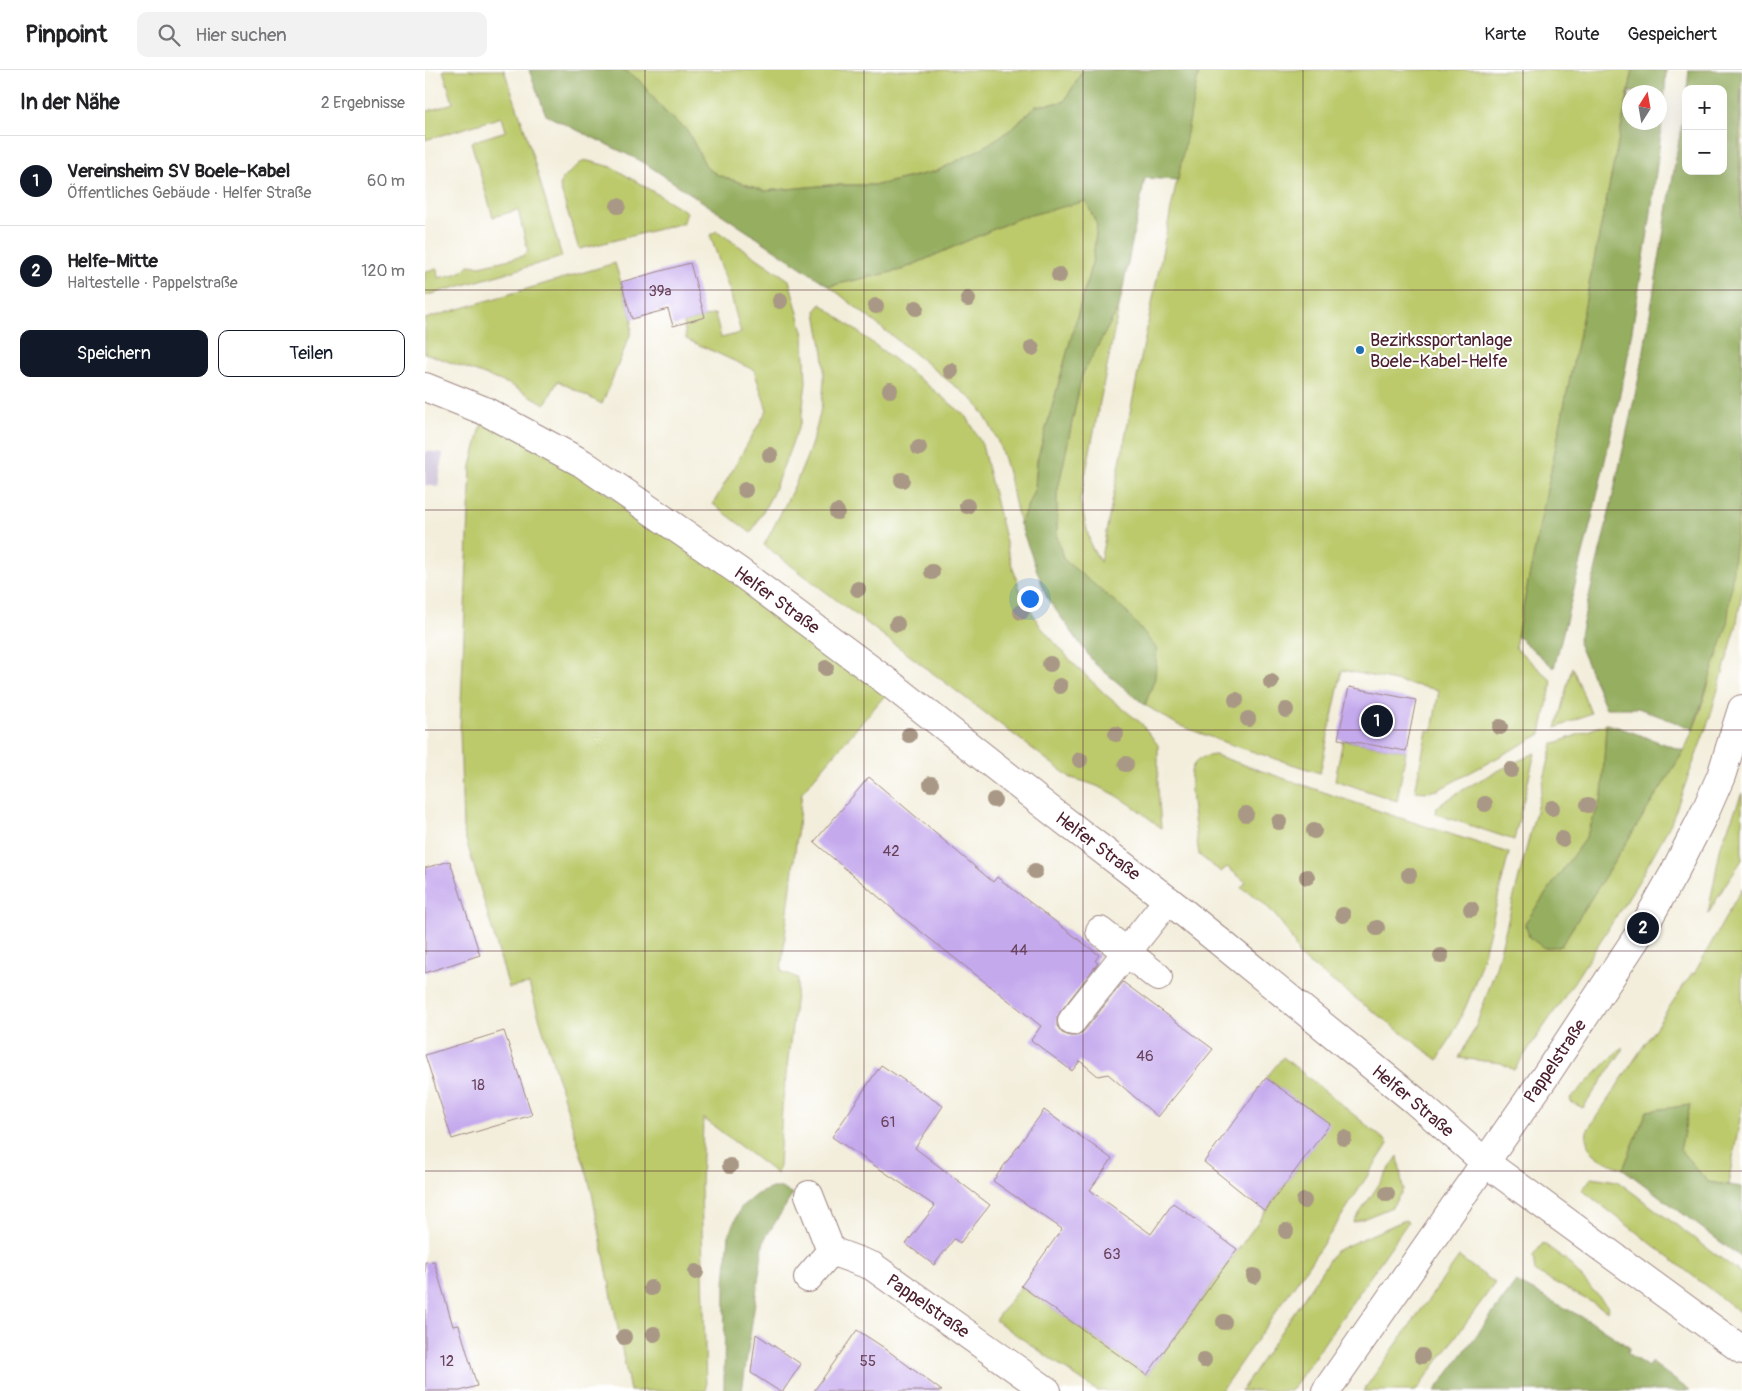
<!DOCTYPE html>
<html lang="de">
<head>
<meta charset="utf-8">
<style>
  :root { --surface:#fff; --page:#f2f2f2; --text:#202124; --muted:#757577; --line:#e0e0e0; --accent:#111827 }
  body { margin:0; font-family:Pangolin,sans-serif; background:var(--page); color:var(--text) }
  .controls { position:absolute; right:15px; top:15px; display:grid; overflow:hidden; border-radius:10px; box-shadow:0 5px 20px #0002 }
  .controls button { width:45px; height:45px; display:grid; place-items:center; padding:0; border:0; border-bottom:1px solid var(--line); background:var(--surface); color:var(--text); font:25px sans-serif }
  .compass { position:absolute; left:1197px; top:15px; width:45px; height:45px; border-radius:50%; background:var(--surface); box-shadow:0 5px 20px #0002; rotate:11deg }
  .you { position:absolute; left:604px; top:528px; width:18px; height:18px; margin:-12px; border:4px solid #fff; border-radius:50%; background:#1a73e8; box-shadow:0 0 0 8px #1a73e833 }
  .badge { display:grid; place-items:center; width:32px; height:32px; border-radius:50%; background:var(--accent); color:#fff; font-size:16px; font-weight:700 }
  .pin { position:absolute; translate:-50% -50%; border:2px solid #fff; box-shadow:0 1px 5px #0006 }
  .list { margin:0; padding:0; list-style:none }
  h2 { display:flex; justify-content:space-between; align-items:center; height:65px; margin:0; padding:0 20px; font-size:21px }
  h2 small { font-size:16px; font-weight:400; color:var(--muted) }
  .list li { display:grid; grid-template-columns:32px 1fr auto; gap:15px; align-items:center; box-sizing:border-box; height:90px; padding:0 20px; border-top:1px solid var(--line) }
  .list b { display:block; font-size:19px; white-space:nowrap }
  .list p { margin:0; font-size:16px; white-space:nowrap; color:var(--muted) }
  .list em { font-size:16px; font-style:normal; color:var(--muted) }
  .actions { display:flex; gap:10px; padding:15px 20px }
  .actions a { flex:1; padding:11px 0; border:1px solid var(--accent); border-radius:10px; text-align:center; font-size:18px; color:var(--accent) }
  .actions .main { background:var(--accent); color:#fff }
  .icon { flex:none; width:28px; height:28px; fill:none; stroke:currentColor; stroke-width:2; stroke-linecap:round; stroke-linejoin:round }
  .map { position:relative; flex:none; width:1317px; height:1321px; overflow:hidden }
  header { display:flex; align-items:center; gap:30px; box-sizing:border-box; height:70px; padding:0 25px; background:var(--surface); border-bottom:1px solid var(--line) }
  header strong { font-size:24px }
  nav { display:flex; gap:28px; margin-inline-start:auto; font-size:18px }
  .search { width:350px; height:45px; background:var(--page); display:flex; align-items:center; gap:12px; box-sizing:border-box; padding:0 18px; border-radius:10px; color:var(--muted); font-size:19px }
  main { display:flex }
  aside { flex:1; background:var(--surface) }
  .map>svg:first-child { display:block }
</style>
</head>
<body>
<header>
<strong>Pinpoint</strong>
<div class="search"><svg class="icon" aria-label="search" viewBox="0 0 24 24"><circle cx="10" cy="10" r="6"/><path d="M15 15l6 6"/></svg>Hier suchen</div>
<nav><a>Karte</a><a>Route</a><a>Gespeichert</a></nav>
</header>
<main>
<aside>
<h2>In der Nähe<small>2 Ergebnisse</small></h2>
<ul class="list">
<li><span class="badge">1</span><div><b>Vereinsheim SV Boele-Kabel</b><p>Öffentliches Gebäude · Helfer Straße</p></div><em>60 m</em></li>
<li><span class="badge">2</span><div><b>Helfe-Mitte</b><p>Haltestelle · Pappelstraße</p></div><em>120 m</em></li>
</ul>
<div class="actions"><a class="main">Speichern</a><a>Teilen</a></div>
</aside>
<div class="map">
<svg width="1317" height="1321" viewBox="0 0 1317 1321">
  <rect width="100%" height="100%" fill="#fff"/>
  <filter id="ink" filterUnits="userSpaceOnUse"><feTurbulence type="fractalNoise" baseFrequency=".02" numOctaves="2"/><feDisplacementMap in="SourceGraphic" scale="10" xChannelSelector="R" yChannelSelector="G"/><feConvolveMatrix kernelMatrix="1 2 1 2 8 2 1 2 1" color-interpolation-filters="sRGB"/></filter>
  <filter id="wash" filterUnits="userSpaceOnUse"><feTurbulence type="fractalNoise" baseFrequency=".0096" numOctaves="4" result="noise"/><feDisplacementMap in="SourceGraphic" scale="20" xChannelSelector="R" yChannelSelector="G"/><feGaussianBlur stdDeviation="1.12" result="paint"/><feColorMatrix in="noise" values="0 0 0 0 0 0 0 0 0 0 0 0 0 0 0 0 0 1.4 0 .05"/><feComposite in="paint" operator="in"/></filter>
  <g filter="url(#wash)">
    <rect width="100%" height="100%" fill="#f3eedb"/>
    <path fill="#cbbfd5" d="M0,381l18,2 -5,34 -13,-2z"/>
    <g fill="#bcca6c" stroke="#83744c">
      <path d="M18,0h61l20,57 38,130 -137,39v-25l12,-2 1,9 18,-4 7,-3 6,-6 11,1 43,-10 5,-5 -10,-41 -25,7 -22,-75 35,-11 -4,-14 -77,23v-28l28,-9z"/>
      <path d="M199,0h459l-19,32 -28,4 -26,24 -28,19 -45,22 -60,14h-47l-65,6 -47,-16 -11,-7 -20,-38 -21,-17 -27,-32z"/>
      <path d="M774,0h434l-118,577 37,34 -11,53 -103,56 -12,2 -11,-1 12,-61 5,1 7,-41 -97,-20 -22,103 -91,-29 -51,-19 -33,-20 10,-27 -92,-119 -6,-22v-43l25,-119 37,-68 -39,194 11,45 9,16z"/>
      <path d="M1317,18v146l-3,-93z"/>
      <path d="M159,90l28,7 75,45 -4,11 -103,26 -2,-3 -18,-59 2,-8z"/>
      <path d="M661,130l11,25 -4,34 -56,202 -2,27 -15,36c-11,-45 -16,-86 -46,-123l-145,-115 72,-16 118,-52z"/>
      <path d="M292,161l72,49 15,55 2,48 -5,38 -29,74 -21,38 -38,-29 54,-94 -13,-40 -68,-31 -2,-16 31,-9 6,24 20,-5 -11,-41 -20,-57z"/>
      <path d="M190,193l17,56 -1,14 -29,71 -44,-23 -13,23 -36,-20 -84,-31v-34z"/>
      <path d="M396,234l99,75 47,38 15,28 28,114 11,34 19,33 33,37 34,33 34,27 17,22v44l3,39c-31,-25 -49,-40 -90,-50l-307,-233c29,-55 62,-113 60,-177 0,-19 -6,-39 -8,-58z"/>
      <path d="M60,341l408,275 -91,106 -21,179 17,7 -16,130 -3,58 -2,8 -74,-56 -2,68 5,205h-76l-38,-198 -5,-19 -58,-190 -20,4 -46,-159 -3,-100 11,-263z"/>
      <path d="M1317,382v141l-6,35 -27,92 -15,41 -23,62 -34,61 -74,115 -49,71 -13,-7 -42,-5 17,-32 19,-55 58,-227 53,-20 -4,73 -16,40 -61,86 36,23 123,-195 12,-28 12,-37 31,-176z"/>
      <path d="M1147,597l19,46 -35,15z"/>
      <path d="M918,670l63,11 -9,50 -62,-21z"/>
      <path d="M1110,683l-21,87 -78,-26 1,-7c30,-22 64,-38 98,-54z"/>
      <path d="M790,685l176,60 118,38c-12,46 -21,93 -37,138 -9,24 -21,47 -34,69l-139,-104c-9,-27 -33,-56 -58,-68l5,-6 -19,-15 -6,5 -22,-17c-2,-16 -12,-75 -7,-87 4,-10 13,-12 23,-13z"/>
      <path d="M1317,723v67l-15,22 -19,32 13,-69z"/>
      <path d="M1317,818v166l-5,28 5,1v25l-14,77 -20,-3 -28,-32 10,-45 -43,6 -24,58c-18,-8 -40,-14 -36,-38l105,-158 2,1z"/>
      <path d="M1197,977v4l-39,57 -12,-6 -1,-3z"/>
      <path d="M858,987l103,84 2,3 -58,90 -109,157h-124l-102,-71 26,-34 126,89 182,-251 -63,-46z"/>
      <path d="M973,1086l5,34 -11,17 -39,16z"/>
      <path d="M1167,1107l25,4 125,93v40l-160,-124z"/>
      <path d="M980,1150l3,2 -117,169h-50l94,-140z"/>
      <path d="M1118,1173l23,17 43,48 -1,3 -73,-39 -2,-16z"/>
      <path d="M1034,1187l36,26 -79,108h-53z"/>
    </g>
    <g fill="#95ae60" stroke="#706646" fill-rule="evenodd">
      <path d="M104,0h95l15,10 27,33 21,17 20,38 11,7 47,16 65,-6h47l60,-14 45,-23 28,-18 26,-24 28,-4 19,-32h116l-21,110 -33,-2 -26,129 -37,68 -25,119v43l6,22 61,50 33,40 -2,29 -10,27 -50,-41 -48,-66 -27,-74 15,-36 2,-27 56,-202 4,-34 -11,-24 -67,17 -118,52 -72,16 -186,-124 -97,-47z"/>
      <path d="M1208,0h33l-2,38 -14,112 -24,147 -34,151 -38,150 -37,-32zM1234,22v30h-30v-30z"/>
      <path d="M1264,0h53l-3,71 3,93v218l-3,58 -12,116 -34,103 -55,-21h-32l-28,-65 29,-121 34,-154 45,-270v73h37v-82h-36z"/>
      <path d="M1181,654l9,2 69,25 -123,195 -17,2 -15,-11 -4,-14 61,-86 16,-40z"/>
      <path d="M1265,1035l-10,45 28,32 34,5v71l-119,-89 24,-58z"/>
      <path d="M347,1118h9l12,6 -29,46 -22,151h-18l1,-107 4,-50 12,-27 16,-13z"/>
      <path d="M1091,1212l81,43 33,23 -3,5 21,14 3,-5 39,29h-255z"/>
    </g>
    <g id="blocks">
      <g fill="#c4a9ed">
        <path d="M265,193l15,54 -32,9 -5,-17 -36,10 -11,-37z"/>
        <path d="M924,617l67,13 -10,51 -68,-12z"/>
        <path d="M444,707l124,105 4,-5 102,78 -4,6 3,2 -38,49 -3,6v8l5,7 8,3h7l7,-5 39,-49 90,67 -55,68 -50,-43 -10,2 -18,-15 -8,10 -41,-31 10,-14 -140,-110 -87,-74z"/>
        <path d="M25,791l30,94 -55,18v-105z"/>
        <path d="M79,961l28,84 -80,24 -27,-84z"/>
        <path d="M456,995l62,41 -28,42 75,57 -30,38 -6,-4 -20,26 -28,-21 29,-38 -103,-69z"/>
        <path d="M841,1008l64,46 -65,87 -61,-49z"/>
        <path d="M619,1040l68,49 -22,31 61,44 22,-31 64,46 -90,126 -126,-89 41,-57 -69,-48z"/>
        <path d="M9,1191l19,65 6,-1 18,61 -17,5h-35v-129z"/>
        <path d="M432,1260l26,17 59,44h-128z"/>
        <path d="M331,1264l45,30 -18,27h-4l-28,-18z"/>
      </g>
    </g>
  </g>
  <g filter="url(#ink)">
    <use href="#blocks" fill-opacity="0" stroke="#9e8683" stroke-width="1"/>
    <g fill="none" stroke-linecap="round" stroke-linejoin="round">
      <g stroke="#9e8683" stroke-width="30">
        <g id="minor">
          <path d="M0,317l60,24 97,52 155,107 156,116 155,122 134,103 232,189 72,63 256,187"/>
          <path d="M675,861l58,46"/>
          <path d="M647,951l96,-121"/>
          <path d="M384,1125l22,56"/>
          <path d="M383,1208l23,-27 41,15 175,125"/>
          <path d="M901,1321l218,-313 99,-150 31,-55 32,-63 15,-34 21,-67"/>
        </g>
      </g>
      <use href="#minor" stroke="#fff" stroke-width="28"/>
    </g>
    <g fill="#a99885">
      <circle cx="193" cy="136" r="8"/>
      <circle cx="634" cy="205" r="8"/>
      <circle cx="543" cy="229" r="8"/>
      <circle cx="355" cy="231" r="8"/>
      <circle cx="451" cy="236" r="8"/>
      <circle cx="491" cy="238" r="8"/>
      <circle cx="607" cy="278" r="8"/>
      <circle cx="526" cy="301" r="8"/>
      <circle cx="465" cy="320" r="8"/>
      <circle cx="494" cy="378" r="8"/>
      <circle cx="345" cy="385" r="8"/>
      <circle cx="477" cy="410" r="8"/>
      <circle cx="320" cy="420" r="8"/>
      <circle cx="542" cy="436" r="8"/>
      <circle cx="412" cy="442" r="8"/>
      <circle cx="507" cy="502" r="8"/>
      <circle cx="433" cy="519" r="8"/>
      <circle cx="596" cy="542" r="8"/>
      <circle cx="472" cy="554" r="8"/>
      <circle cx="625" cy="594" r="8"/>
      <circle cx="401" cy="598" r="8"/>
      <circle cx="846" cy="612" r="8"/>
      <circle cx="635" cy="616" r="8"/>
      <circle cx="811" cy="630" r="8"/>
      <circle cx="861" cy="640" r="8"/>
      <circle cx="823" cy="649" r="8"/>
      <circle cx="1075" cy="657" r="8"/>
      <circle cx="691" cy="664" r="8"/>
      <circle cx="484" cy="665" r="8"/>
      <circle cx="655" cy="690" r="8"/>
      <circle cx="701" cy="694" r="8"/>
      <circle cx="1086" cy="700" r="8"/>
      <circle cx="506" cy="714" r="8"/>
      <circle cx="569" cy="730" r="8"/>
      <circle cx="1060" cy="734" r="8"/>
      <circle cx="1163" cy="735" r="8"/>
      <circle cx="1127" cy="738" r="8"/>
      <circle cx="821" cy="744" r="8"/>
      <circle cx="854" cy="752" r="8"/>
      <circle cx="889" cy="761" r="8"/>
      <circle cx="1137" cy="769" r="8"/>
      <circle cx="610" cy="801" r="8"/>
      <circle cx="984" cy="805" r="8"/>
      <circle cx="882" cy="807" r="8"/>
      <circle cx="1046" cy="839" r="8"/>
      <circle cx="918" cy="845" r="8"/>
      <circle cx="952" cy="858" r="8"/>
      <circle cx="1016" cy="886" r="8"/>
      <circle cx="919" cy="1068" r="8"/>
      <circle cx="305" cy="1096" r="8"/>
      <circle cx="962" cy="1124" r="8"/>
      <circle cx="879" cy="1131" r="8"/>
      <circle cx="861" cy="1161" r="8"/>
      <circle cx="271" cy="1202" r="8"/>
      <circle cx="829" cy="1206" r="8"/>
      <circle cx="226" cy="1218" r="8"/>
      <circle cx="799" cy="1252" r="8"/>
      <circle cx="229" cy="1264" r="8"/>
      <circle cx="199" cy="1267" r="8"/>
      <circle cx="997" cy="1286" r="8"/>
      <circle cx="779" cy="1290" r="8"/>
    </g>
  </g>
  <path fill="none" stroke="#4a1f2b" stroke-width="1" stroke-opacity="0.55" d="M220,0v1321M439,0v1321M658,0v1321M878,0v1321M1098,0v1321M0,220h1317M0,440h1317M0,660h1317M0,881h1317M0,1101h1317"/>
  <circle fill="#1f6fb2" stroke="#fff" stroke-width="2" cx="935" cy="280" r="5"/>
  <g text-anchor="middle" stroke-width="4" stroke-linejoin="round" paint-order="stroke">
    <g font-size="15" fill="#68425c">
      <text x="235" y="226">39a</text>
      <text x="466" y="786">42</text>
      <text x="594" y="885">44</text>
      <text x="720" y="991">46</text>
      <text x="53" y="1020">18</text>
      <text x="463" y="1057">61</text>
      <text x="687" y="1189">63</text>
      <text x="22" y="1296">12</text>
      <text x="443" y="1296">55</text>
    </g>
    <g font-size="18" fill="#4a1f2b" stroke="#fff" text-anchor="start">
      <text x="945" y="276">Bezirkssportanlage<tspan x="945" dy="21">Boele-Kabel-Helfe</tspan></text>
    </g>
    <g font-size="18" fill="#4a1f2b" stroke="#fff">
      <text transform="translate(352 530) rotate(36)" y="6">Helfer Straße</text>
      <text transform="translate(673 776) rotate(37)" y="6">Helfer Straße</text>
      <text transform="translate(1130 991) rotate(-56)" y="6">Pappelstraße</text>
      <text transform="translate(988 1031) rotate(40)" y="6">Helfer Straße</text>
      <text transform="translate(503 1236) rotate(35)" y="6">Pappelstraße</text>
    </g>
  </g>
</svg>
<div class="controls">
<button>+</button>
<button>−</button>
</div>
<svg class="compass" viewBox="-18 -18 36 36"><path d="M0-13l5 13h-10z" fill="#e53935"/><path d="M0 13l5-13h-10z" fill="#757577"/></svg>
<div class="you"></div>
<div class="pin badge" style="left:952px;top:651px">1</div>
<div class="pin badge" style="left:1218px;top:858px">2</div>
</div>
</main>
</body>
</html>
